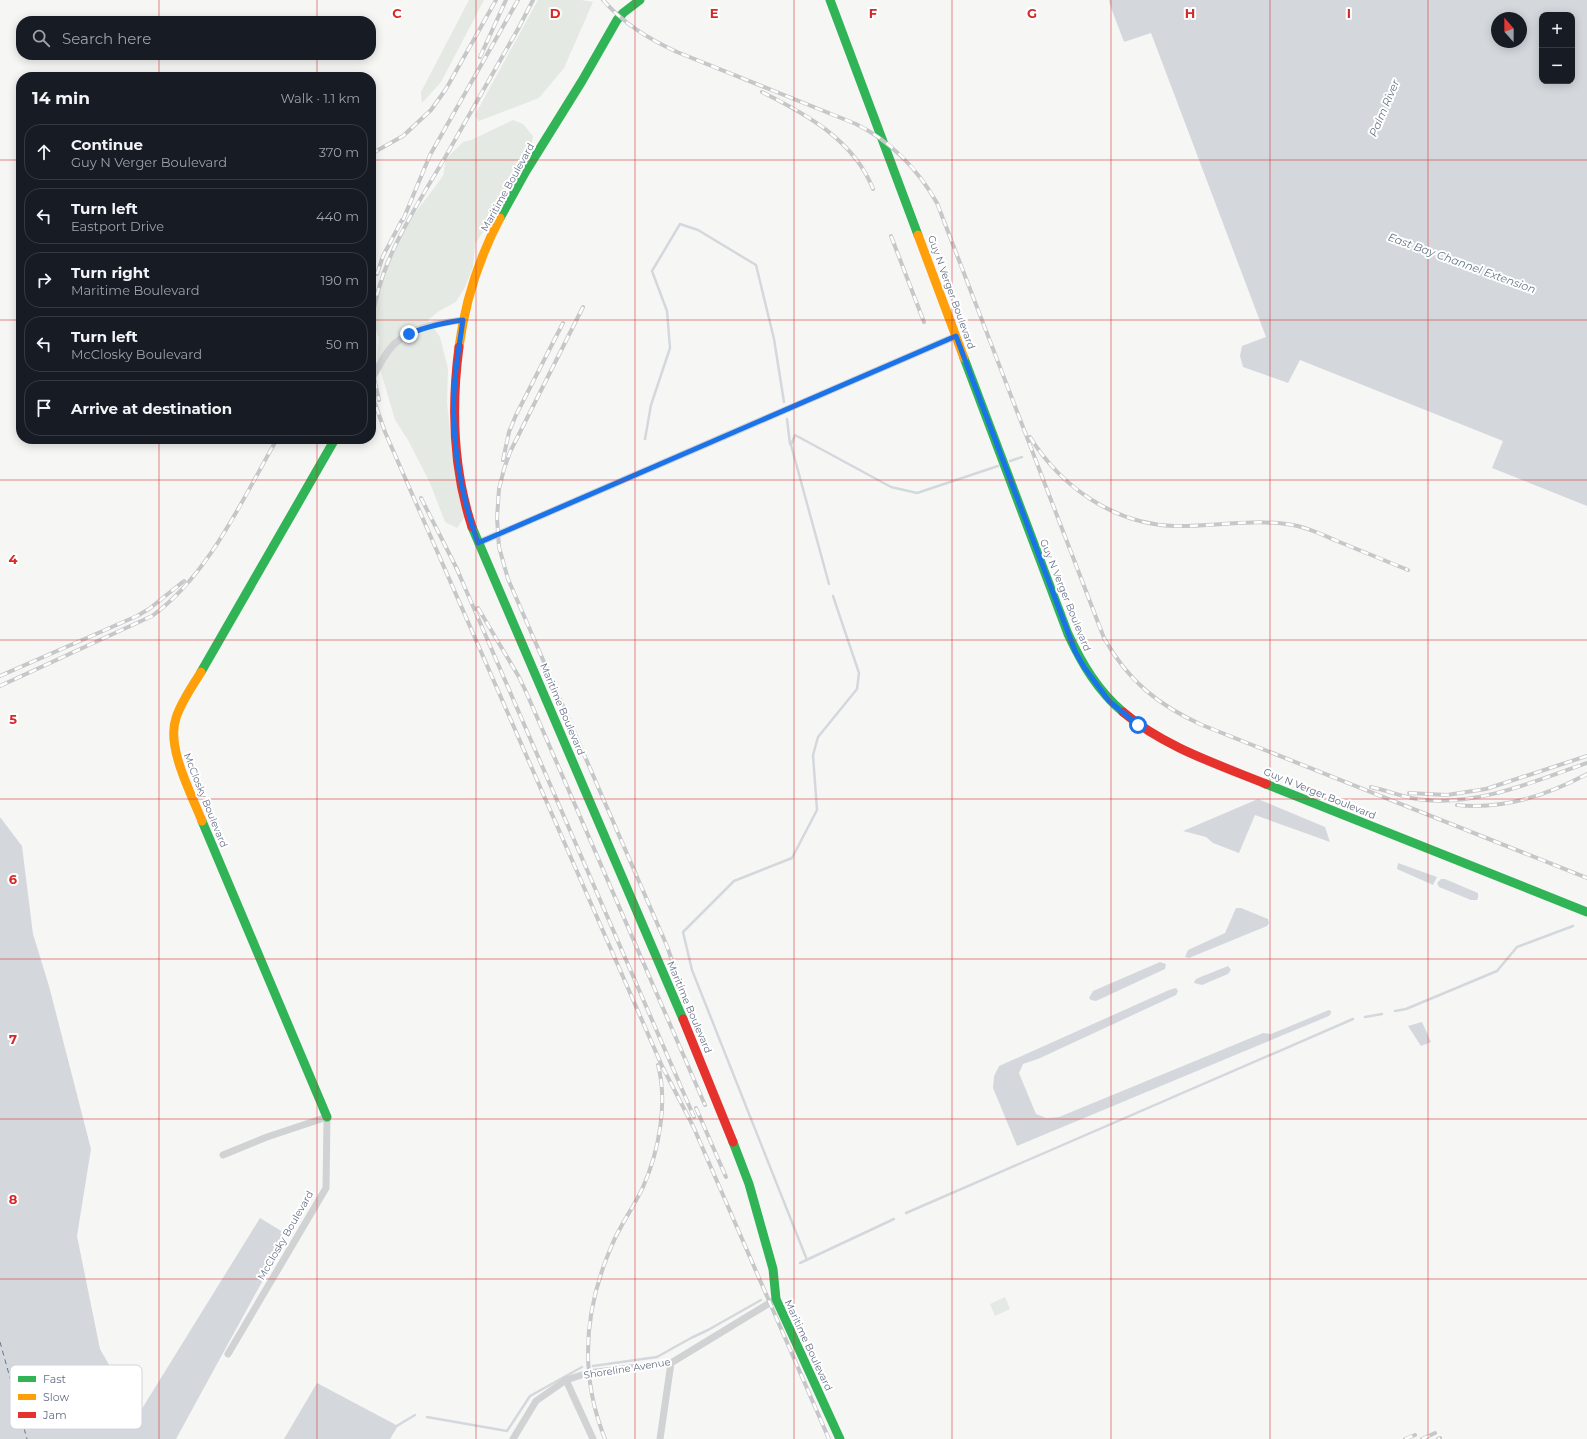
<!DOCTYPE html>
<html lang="en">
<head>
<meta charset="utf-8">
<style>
  :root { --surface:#171b24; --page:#20242c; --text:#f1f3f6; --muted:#9ea1a6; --line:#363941 }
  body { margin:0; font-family:Montserrat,sans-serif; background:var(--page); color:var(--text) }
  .controls { position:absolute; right:12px; top:12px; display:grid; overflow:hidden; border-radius:8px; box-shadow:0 2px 10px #0003 }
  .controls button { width:36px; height:36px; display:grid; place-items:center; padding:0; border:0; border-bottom:1px solid var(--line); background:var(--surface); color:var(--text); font:20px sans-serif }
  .compass { position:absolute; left:1491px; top:12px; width:36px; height:36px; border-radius:50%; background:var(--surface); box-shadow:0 2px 10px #0003; rotate:339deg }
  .stop { position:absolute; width:12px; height:12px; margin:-9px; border:3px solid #1a73e8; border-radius:50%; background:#fff }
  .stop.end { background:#1a73e8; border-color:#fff; box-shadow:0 1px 4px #0008 }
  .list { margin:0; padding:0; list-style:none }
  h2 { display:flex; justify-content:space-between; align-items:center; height:52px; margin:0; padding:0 16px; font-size:17px }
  h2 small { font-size:13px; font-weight:400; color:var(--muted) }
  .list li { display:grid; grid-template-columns:26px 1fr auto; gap:12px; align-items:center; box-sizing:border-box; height:56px; margin:0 8px 8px; padding:0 8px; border:1px solid var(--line); border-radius:16px }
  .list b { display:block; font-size:15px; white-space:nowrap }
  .list p { margin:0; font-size:13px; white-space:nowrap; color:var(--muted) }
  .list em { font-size:13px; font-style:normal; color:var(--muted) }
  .icon { flex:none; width:22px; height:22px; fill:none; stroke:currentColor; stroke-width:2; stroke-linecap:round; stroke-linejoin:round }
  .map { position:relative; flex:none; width:1587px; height:1439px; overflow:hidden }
  .search { position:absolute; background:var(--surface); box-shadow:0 2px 10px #0003; left:16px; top:16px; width:360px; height:44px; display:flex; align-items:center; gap:10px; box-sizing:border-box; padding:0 14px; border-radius:16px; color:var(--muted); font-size:15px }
  .panel { position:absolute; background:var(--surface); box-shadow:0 2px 10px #0003; left:16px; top:72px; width:360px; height:372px; border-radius:16px }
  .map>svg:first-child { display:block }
</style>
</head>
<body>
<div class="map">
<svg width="1587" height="1439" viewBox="0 0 1587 1439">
  <rect width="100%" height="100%" fill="#f6f6f5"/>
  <g fill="#e4e9e3">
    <path d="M469,0h15l-43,82 -19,21 -1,-11z"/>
    <path d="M538,0h43l12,2 -29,66 -25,30 -60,23 -4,-6z"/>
    <path d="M513,120l10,4 10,12 -2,13 -11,11 -11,19v11l-6,22 -16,14 -12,18 -2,23 -8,20 -9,15 -17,9 -11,9 12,17 8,32 -1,33 5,50 13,64 -8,12 -12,-6 -15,-39 -22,-43 -13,-20 -18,-62 2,-20 -6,-16 3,-32 9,-28 16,-30 42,-56 3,-17 17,-17 8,-2z"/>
    <path d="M1005,1297l5,12 -15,7 -5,-12z"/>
  </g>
  <g fill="#d4d8dd" fill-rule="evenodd">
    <path d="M1109,0h478v506l-95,-38 11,-27 -203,-81 -12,23 -45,-16 -3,-11 2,-10 24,-9 -115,-304 -27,9 -14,-37zM1542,15h30v66h-30zM1497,18h24v24h-24z"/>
    <path d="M1258,799l67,28 5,15 -75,-27 -16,38 -26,-10 -7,-6 -23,-6z"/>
    <path d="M0,817l22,29 11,88 16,52 42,163 -14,87 23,113 38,66 122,-197 23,14 -3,17 -104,190h-176z"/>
    <path d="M1398,863l39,14 -4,8 -36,-16z"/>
    <path d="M1441,879h4l33,14v5l-1,2h-6l-32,-13 -2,-4z"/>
    <path d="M1236,908h5l27,11 1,4 -2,3 -78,32 -4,-1 3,-7 37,-17z"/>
    <path d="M1160,962l6,2 -1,5 -69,32 -5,-1 -2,-2 4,-7z"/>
    <path d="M1228,966l3,4 -3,4 -26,11 -8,-2 1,-3 3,-2z"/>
    <path d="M1176,988l2,3 -2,4 -138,64 -15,5 -4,9 17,41 10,4 13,-1 204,-84 8,1 58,-24 2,1v2l-2,3 -312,130 -24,-58 1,-12 5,-10 170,-76z"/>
    <path d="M1422,1022l9,20 -10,4 -13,-20z"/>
    <path d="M317,1383l81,43 -8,13h-106z"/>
  </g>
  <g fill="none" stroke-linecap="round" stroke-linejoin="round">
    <g stroke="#d4d8dd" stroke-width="2.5">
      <path d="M787,419l3,25"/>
      <path d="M645,439l6,-34 19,-57 -3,-37 -15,-40 28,-47 18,6 58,35 18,74 10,63"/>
      <path d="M1010,461l12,-4"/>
      <path d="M829,584l-38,-139 4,-10 96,52 26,6 81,-27"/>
      <path d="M1395,1011l11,-2 91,-38 20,-24 56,-21"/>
      <path d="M1365,1017l17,-3"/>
      <path d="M906,1213l447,-194"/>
      <path d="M807,1260l-115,-290 -9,-38 51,-51 58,-23 25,-48 -4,-55 5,-18 39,-48 2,-16 -26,-77"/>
      <path d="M800,1263l94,-44"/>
      <path d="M593,1366l64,-9 34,-19 17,-8 53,-30"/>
      <path d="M427,1417l80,14 23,-35 52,-29"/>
      <path d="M395,1427l20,-12"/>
    </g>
    <path stroke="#65778a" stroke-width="1" stroke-dasharray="5 4" stroke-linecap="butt" d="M0,1342l27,97"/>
    <g stroke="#d1d2d3" stroke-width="7">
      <path d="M371,380c6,-10 11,-21 18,-30 17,-22 48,-27 74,-30"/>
      <path d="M478,543l478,-207"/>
      <path d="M223,1155l44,-18 60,-20 -1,71 -98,166"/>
      <path d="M566,1380l27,59"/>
      <path d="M513,1439l23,-38 30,-21 22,-7 83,-10 105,-64"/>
      <path d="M660,1439l11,-76"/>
    </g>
    <g stroke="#30b455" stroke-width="9">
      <path d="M830,0l88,235"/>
      <path d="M500,218l26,-47 56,-90 35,-61 6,-7 17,-13"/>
      <path d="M964,358l104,276c14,30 30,57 55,78"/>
      <path d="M472,527l211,492"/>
      <path d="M201,672l134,-233"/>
      <path d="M1266,784l321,128"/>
      <path d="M202,821l125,296"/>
      <path d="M733,1142l16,42 24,85 3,30 64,140"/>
    </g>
    <g stroke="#ff9f0a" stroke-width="9">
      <path d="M918,235l46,123"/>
      <path d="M459,347c6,-45 20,-89 41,-129"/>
      <path d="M201,672c-9,15 -20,30 -25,46 -10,29 15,75 26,103"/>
    </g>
    <g stroke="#e5322d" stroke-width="9">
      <path d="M459,347c-8,61 -6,122 13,180"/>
      <path d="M1123,712c41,35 94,52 143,72"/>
      <path d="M683,1019l50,123"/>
    </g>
    <g stroke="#c6c7c8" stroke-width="4">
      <g id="rail">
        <path d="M603,0c21,24 46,39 74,52l179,72c36,18 61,44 81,79l167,435c24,43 54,67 98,87l385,153"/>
        <path d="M480,57l26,-57"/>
        <path d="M762,92c44,22 92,48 111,97"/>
        <path d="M371,154l32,-18 28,-26 15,-21 50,-89"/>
        <path d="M403,220l27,-65 88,-155"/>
        <path d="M891,236l33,86"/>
        <path d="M377,274l6,-18 19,-36"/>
        <path d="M583,307l-73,145 -6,17 -5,20 -2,29 2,29 9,32 159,367 12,35"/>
        <path d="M371,327c7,-63 40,-112 72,-166 25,-44 50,-88 75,-132l15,-29"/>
        <path d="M371,365l8,35"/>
        <path d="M371,392l14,40 277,634 31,60 136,313"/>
        <path d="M1030,437c31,50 84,87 144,89 37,1 74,-7 112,-2 18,2 35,10 51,17 24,10 47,19 71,29"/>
        <path d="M503,460l6,-28 7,-17 47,-92"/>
        <path d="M421,498l37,73"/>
        <path d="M456,567l238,550"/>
        <path d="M478,608l41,69 8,17 178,411"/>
        <path d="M0,676l137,-60 12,-7 35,-28"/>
        <path d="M0,686l152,-70c57,-41 90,-116 125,-177"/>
        <path d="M1371,787c18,4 36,12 54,13 56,5 110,-19 162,-37"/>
        <path d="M1409,793l38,2 39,-6 101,-33"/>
        <path d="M1457,805c45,5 91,-10 130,-31"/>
        <path d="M696,1108l30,69"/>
        <path d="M605,1439c-26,-65 -21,-130 7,-194 8,-20 22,-38 31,-58 16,-36 25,-84 15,-122"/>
        <path d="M1405,1439l10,-4"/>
        <path d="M1422,1439l13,-6"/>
        <path d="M1438,1439l2,-1"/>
      </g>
    </g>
    <use href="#rail" stroke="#fff" stroke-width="2.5" stroke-dasharray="8" stroke-linecap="butt"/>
  </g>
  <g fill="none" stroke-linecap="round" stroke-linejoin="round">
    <path stroke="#1a73e8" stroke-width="5" d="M409,334c18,-8 34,-11 54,-14 -3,20 -6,39 -8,58 -5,56 4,112 23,165l478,-207 119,315 9,16 25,34 29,24"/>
  </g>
  <path fill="none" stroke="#d62828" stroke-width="1" stroke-opacity="0.55" d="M159,0v21M317,0v21M476,0v1439M635,0v1439M794,0v1439M952,0v1439M1111,0v1439M1270,0v1439M1428,0v1439M159,55v22M317,55v22M0,160h21M371,160h1216M0,320h21M371,320h1216M159,439v1000M317,439v1000M0,480h1587M0,640h1587M0,799h1587M0,959h1587M0,1119h1587M0,1279h1587"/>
  <g text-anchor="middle" stroke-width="4" stroke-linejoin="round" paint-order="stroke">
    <g font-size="10" fill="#646f86" stroke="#fff">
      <text transform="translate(507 187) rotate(-61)" y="4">Maritime Boulevard</text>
      <text transform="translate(952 292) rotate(70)" y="4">Guy N Verger Boulevard</text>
      <text transform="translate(1066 595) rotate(68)" y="4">Guy N Verger Boulevard</text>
      <text transform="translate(563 709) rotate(67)" y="4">Maritime Boulevard</text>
      <text transform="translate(1320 793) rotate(22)" y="4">Guy N Verger Boulevard</text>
      <text transform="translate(206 800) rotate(68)" y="4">McClosky Boulevard</text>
      <text transform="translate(690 1007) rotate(67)" y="4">Maritime Boulevard</text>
      <text transform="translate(285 1235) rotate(-60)" y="4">McClosky Boulevard</text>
      <text transform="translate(809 1345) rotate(65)" y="4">Maritime Boulevard</text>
      <text transform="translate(627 1368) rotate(-9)" y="4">Shoreline Avenue</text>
    </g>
    <g font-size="11" font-style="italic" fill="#65778a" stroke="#fff">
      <text transform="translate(1384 108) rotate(-67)" y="4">Palm River</text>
      <text transform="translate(1462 263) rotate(20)" y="4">East Bay Channel Extension</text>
    </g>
  </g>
  <rect x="10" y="1365" width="132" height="64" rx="6" fill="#fff" stroke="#d0d4db" stroke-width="1"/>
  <rect x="18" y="1376" width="18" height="6" fill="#30b455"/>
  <rect x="18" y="1394" width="18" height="6" fill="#ff9f0a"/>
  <rect x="18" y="1412" width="18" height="6" fill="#e5322d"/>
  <g font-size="11" fill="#646f86">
    <text x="43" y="1383">Fast</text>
    <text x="43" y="1401">Slow</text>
    <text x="43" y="1419">Jam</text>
  </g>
  <g font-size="13" text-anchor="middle" font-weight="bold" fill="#d62828" stroke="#fff" stroke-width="4" stroke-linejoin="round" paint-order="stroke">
    <text x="397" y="18">C</text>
    <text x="555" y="18">D</text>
    <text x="714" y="18">E</text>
    <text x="873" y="18">F</text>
    <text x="1032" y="18">G</text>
    <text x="1190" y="18">H</text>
    <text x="1349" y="18">I</text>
    <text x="13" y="564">4</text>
    <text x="13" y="724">5</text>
    <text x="13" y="884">6</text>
    <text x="13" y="1044">7</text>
    <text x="13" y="1204">8</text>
  </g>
</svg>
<div class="controls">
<button>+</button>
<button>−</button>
</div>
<svg class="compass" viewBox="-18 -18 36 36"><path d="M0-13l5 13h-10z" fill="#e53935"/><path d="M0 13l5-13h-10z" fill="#9ea1a6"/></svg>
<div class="stop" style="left:1138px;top:725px"></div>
<div class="stop end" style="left:409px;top:334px"></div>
<div class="search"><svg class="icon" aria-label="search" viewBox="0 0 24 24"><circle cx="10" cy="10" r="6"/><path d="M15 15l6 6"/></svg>Search here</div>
<section class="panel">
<h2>14 min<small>Walk · 1.1 km</small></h2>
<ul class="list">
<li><svg class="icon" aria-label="ahead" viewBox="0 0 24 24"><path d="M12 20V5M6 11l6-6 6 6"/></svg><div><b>Continue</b><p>Guy N Verger Boulevard</p></div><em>370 m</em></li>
<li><svg class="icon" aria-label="left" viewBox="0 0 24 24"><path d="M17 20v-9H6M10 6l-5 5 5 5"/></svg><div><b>Turn left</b><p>Eastport Drive</p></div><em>440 m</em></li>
<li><svg class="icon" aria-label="right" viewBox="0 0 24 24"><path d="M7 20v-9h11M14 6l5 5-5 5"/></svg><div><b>Turn right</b><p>Maritime Boulevard</p></div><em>190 m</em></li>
<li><svg class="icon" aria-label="left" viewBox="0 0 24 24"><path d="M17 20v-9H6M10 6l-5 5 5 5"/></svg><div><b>Turn left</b><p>McClosky Boulevard</p></div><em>50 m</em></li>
<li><svg class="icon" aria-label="arrive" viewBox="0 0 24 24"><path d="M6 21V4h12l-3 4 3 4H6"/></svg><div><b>Arrive at destination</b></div></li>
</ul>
</section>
</div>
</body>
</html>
